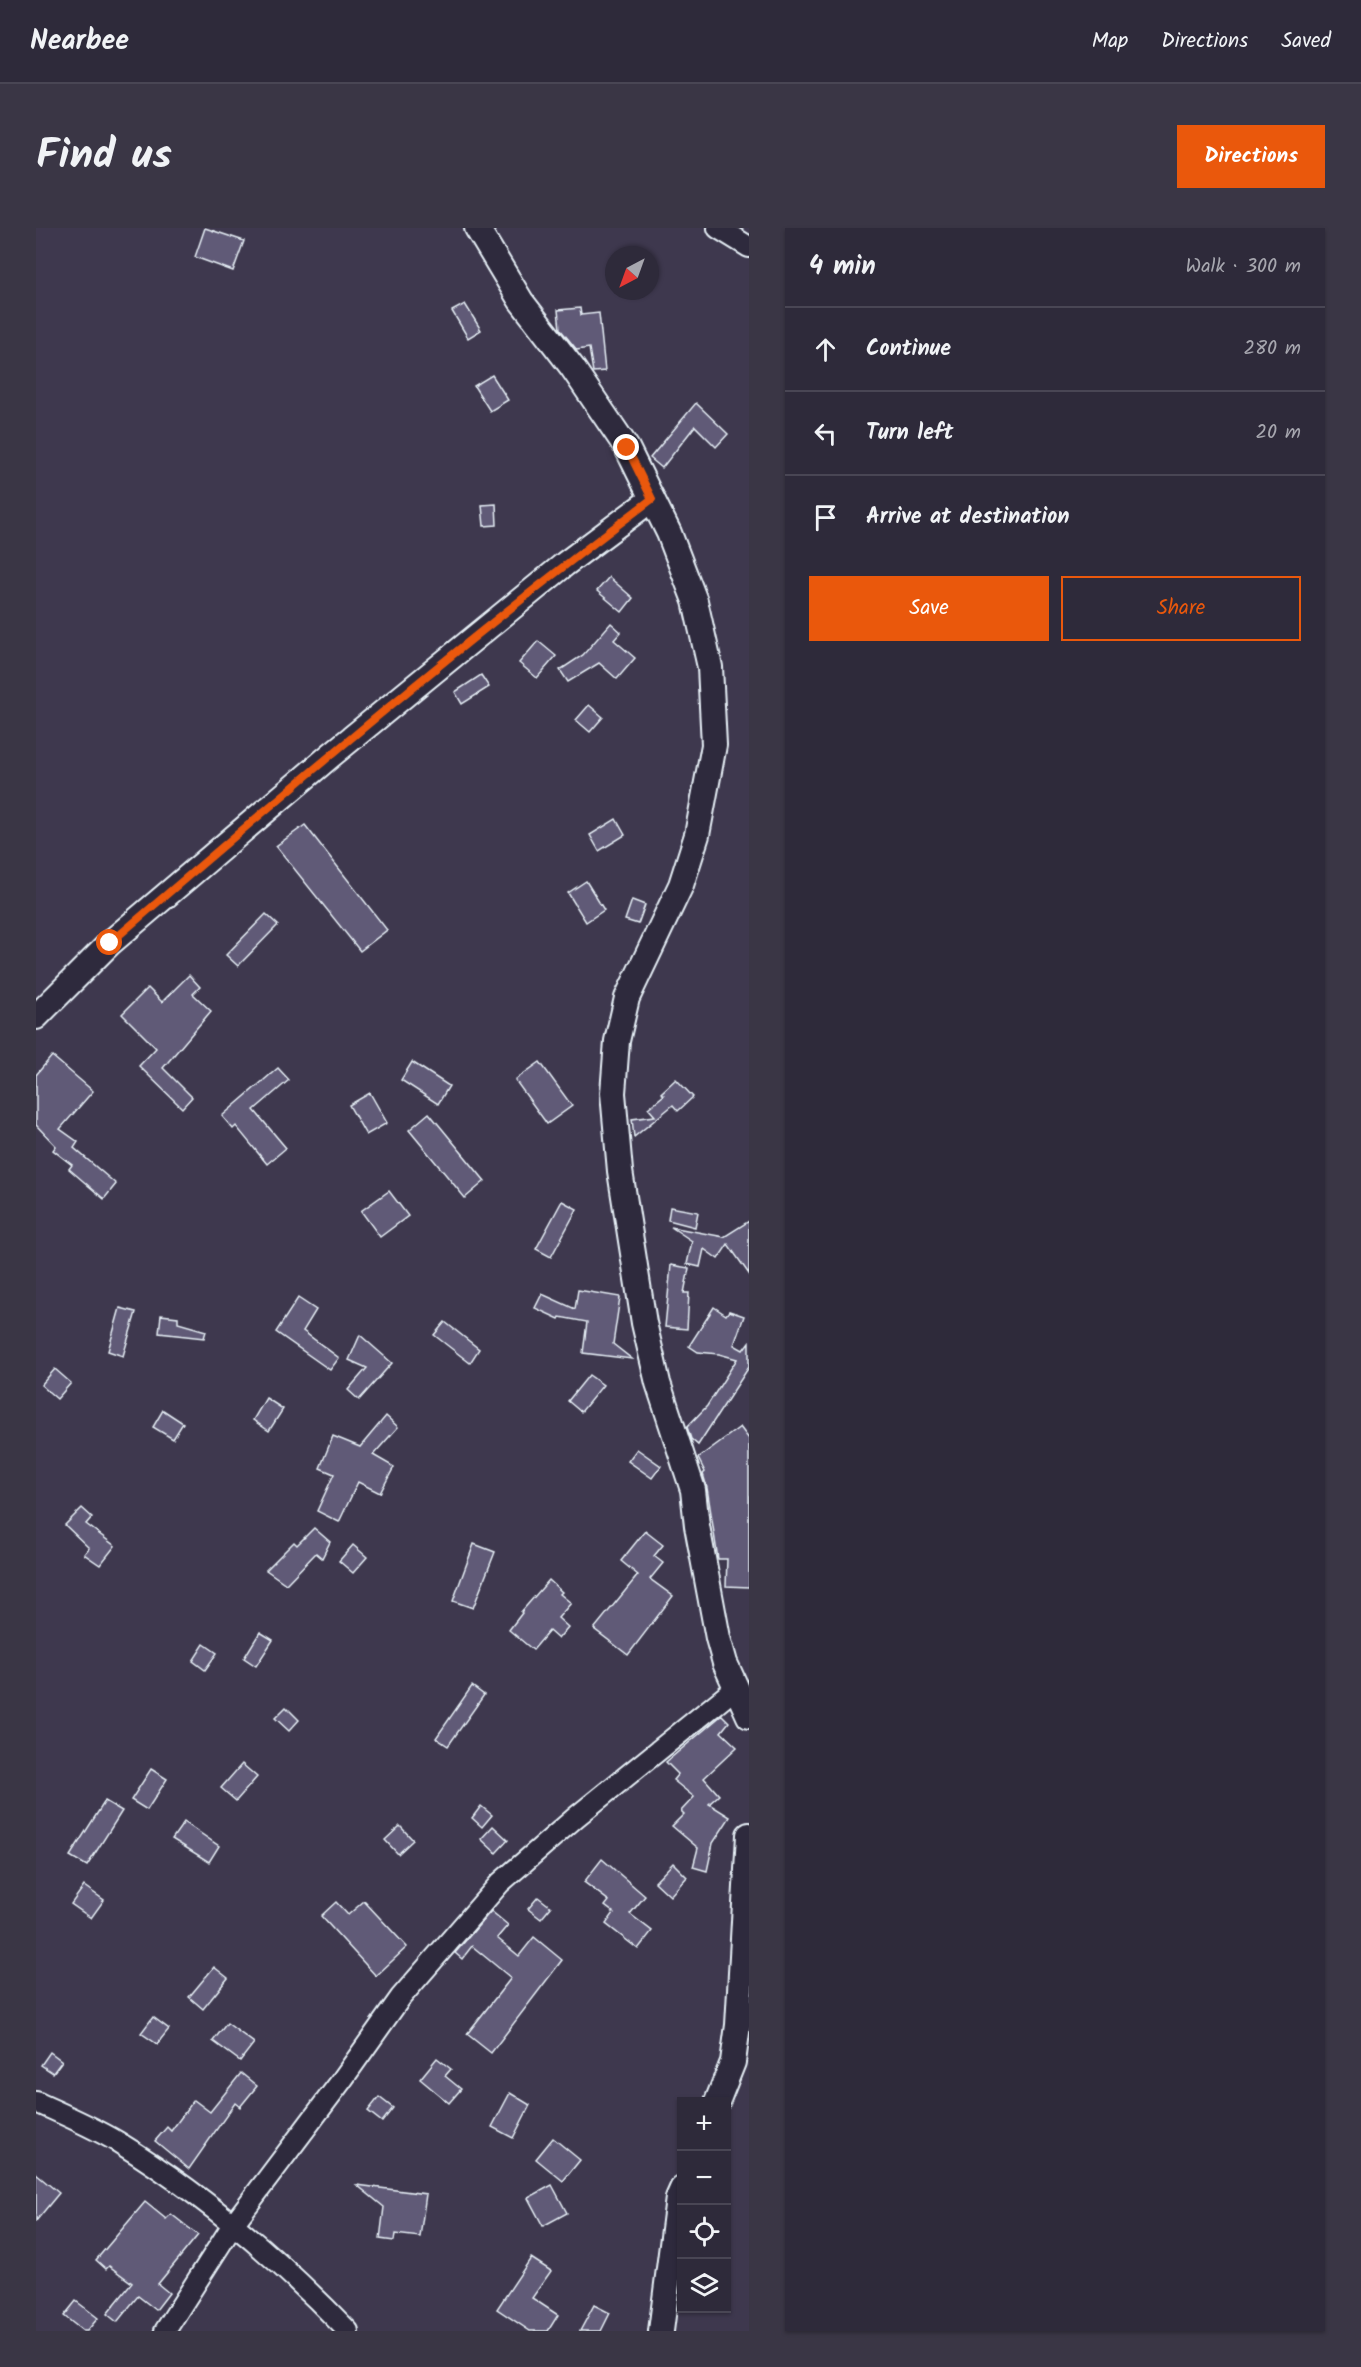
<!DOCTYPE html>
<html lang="en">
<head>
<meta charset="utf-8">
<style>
  :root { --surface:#2e2a3a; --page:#3a3645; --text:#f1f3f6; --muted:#a7a7af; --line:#494654; --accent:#ea580c }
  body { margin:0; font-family:Kalam,sans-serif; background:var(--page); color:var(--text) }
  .controls { position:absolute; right:18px; bottom:18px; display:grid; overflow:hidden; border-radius:0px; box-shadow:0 2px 4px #0004 }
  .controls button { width:54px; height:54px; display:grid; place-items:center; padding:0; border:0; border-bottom:2px solid var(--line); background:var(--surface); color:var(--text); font:30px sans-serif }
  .compass { position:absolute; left:569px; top:18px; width:54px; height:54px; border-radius:50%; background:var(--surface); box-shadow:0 2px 4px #0004; rotate:221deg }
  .stop { position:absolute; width:18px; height:18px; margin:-14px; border:4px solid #ea580c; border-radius:50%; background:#fff }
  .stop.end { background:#ea580c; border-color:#fff; box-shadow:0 2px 6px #0008 }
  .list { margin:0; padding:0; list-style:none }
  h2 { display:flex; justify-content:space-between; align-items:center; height:78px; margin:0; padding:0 24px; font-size:26px }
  h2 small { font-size:20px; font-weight:400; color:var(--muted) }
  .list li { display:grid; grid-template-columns:39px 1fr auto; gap:18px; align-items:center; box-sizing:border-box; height:84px; padding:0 24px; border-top:2px solid var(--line) }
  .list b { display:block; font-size:22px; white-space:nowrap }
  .list em { font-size:20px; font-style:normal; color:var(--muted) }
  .actions { display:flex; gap:12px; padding:18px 24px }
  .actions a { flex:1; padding:14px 0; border:2px solid var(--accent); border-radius:0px; text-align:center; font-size:21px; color:var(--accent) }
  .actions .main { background:var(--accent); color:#fff }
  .icon { flex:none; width:33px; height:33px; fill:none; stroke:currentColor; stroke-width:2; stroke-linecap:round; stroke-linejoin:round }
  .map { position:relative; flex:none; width:713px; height:2103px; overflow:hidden; border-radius:0px }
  header { display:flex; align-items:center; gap:36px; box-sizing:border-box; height:84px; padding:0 30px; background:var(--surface); border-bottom:2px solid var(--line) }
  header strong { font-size:28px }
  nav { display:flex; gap:33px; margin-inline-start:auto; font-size:21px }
  .intro { display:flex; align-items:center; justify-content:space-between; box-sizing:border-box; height:144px; padding:0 36px }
  h1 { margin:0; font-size:42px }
  .button { padding:15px 27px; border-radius:0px; background:var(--accent); color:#fff; font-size:21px; font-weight:700 }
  main { display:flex; gap:36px; padding:0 36px }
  aside { flex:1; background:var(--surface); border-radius:0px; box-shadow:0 2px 4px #0004 }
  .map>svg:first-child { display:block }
</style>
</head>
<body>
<header>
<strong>Nearbee</strong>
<nav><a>Map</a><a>Directions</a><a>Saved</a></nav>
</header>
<div class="intro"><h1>Find us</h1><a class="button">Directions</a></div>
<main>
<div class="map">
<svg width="713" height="2103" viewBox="0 0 713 2103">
  <rect width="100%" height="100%" fill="#3e384e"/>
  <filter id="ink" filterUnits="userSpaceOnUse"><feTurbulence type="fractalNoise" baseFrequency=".0167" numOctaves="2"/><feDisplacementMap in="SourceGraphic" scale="12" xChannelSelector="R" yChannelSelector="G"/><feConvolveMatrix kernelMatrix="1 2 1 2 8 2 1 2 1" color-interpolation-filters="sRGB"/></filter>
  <g filter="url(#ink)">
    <g fill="#615a77" stroke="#e8f1f8" stroke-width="1.5">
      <path d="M169,0l39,13 -11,30 -38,-14z"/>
      <path d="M429,76l16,26 -13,8 -16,-27z"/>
      <path d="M544,80l1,7 18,-2 6,58 -12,1 -4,-24 -12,2 -17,-21 -2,-19z"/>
      <path d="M456,147l16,25 -18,11 -16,-25z"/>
      <path d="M660,175l32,31 -12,13 -21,-21 -33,42 -12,-10z"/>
      <path d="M460,276l1,21 -13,1 -2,-21z"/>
      <path d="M573,349l24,21 -11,14 -25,-21z"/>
      <path d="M575,395l10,9 -7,8 21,18 -18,21 -18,-16 -31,19 -8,-12 23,-15z"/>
      <path d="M502,413l18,15 -19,22 -18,-15z"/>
      <path d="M445,447l8,12 -27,17 -7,-12z"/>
      <path d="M553,477l14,12 -13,15 -14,-12z"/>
      <path d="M580,591l9,16 -26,16 -9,-16z"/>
      <path d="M269,597l82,105 -27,21 -84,-105z"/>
      <path d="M550,653l18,29 -18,12 -18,-29z"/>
      <path d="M596,672l13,5 -7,19 -13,-4z"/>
      <path d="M230,686l12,11 -40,41 -12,-11z"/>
      <path d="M153,747l11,12 -7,7 18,17 -48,57 29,29 -10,11 -43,-42 17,-18 -34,-34 26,-26 14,14z"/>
      <path d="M16,828l41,35 -33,38 18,13 -4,6 42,36 -12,15 -35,-30 3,-4 -19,-15 3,-4 -20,-21v-50z"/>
      <path d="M376,834l37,24 -11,18 -37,-24z"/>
      <path d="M504,834l32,44 -25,18 -32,-44z"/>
      <path d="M242,840l11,12 -35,30 32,38 -19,16 -31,-38 -3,3 -11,-13z"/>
      <path d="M640,851l17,18 -15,14 -5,-6 -39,32 -2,-18 23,-3 -7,-8 16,-13 -3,-2z"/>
      <path d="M334,865l17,30 -21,12 -17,-30z"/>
      <path d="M393,885l56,68 -20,17 -56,-68z"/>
      <path d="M353,963l19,25 -28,21 -19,-26z"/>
      <path d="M526,973l15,8 -26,48 -15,-8z"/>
      <path d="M634,979l28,5 -3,15 -27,-7z"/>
      <path d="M713,993v53l-21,-30 -10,15 -14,-10 -4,18 -13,-3 5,-23 -21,-14 53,10z"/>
      <path d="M635,1037l18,3 -5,25h5l-2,36 -22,-2z"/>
      <path d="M542,1062l42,7 -7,47 19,15 -49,-6 4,-31 -27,-5 -1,2 -24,-11 7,-14 33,15z"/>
      <path d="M262,1070l18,12 -13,21 36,27 -9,12 -54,-38z"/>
      <path d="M678,1079l12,8 3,-4 15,5 -10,29 9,5 6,-8v25l-51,78 -7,-6 -4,-12 20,-21 30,-47 -18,-5 -21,-2 -9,-6z"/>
      <path d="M84,1080l16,4 -13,44 -15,-5z"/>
      <path d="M125,1087l17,2v6l28,8 -2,7 -45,-5z"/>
      <path d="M409,1094l34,27 -9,14 -36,-28z"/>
      <path d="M324,1107l32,28 -33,37 -11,-10 19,-22 -18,-8z"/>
      <path d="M19,1141l16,14 -14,16 -16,-14z"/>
      <path d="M553,1147l14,10 -22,27 -13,-11z"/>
      <path d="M230,1170l17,11 -14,22 -16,-11z"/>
      <path d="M127,1182l20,13 -10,16 -20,-12z"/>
      <path d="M350,1188l12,11 -25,28 21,12 -14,26 -22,-11 -19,40 -22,-11 17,-37 -14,-6 13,-32 27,11z"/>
      <path d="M704,1199l9,12v148l-23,-1 1,-27h-9l-11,-71 -4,-14 2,-2 -7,-14z"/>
      <path d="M601,1221l24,17 -9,12 -24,-17z"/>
      <path d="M46,1280l10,9 -6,7 29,22 -15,19 -16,-11 5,-6 -24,-23z"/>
      <path d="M278,1300l16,14 -8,16 -6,-5 -30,31 -20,-14 28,-28 3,3z"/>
      <path d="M609,1303l18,14 -9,11 9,7 -13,16 23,17 -45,59 -34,-26 44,-54 -17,-14z"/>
      <path d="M438,1316l21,8 -22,56 -20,-7z"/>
      <path d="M317,1317l14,12 -14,16 -14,-12z"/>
      <path d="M513,1352l13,12 -2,2 11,9 -13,15 10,9 -10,12 -9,-8 -16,19 -24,-20 13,-17 -1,-1z"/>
      <path d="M224,1404l13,8 -17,26 -12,-8z"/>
      <path d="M168,1416l13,9 -12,17 -12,-9z"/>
      <path d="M436,1458l12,9 -36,51 -12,-8z"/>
      <path d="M250,1479l13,13 -10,11 -14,-13z"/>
      <path d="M686,1487l7,7 -8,10 16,15 -33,31 15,17 -10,9 21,13 -17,26 -6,28 -14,-4 5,-19 -26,-22 12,-12 -3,-3 13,-14 -21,-17 5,-6 -12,-12z"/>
      <path d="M206,1536l15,13 -21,24 -15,-13z"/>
      <path d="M115,1541l16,10 -20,31 -16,-10z"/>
      <path d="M69,1573l17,10 -35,55 -17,-10z"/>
      <path d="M445,1578l11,9 -10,12 -10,-9z"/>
      <path d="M148,1594l35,24 -10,16 -37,-23z"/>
      <path d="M364,1598l13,14 -15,14 -13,-14z"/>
      <path d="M457,1598l15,14 -12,13 -15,-14z"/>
      <path d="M566,1631l43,37 -15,18 22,17 -14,18 -32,-25 8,-11 -9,-7 4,-5 -25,-19z"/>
      <path d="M637,1635l14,14 -17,19 -15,-14z"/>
      <path d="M48,1658l20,14 -13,18 -20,-14z"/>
      <path d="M502,1669l13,10 -10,12 -13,-10z"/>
      <path d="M328,1673l43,46 -31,29 -55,-60 15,-14 12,13z"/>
      <path d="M455,1683l17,14 -11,13 22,18 15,-19 28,23 -71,93 -24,-19 44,-56 -39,-32 -10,13 -7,-6z"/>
      <path d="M178,1739l14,11 -25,31 -14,-12z"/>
      <path d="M117,1789l16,12 -12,15 -16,-11z"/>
      <path d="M191,1795l27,20 -14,18 -27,-20z"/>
      <path d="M14,1824l12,9 -9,12 -12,-8z"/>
      <path d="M401,1830l14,11 -6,7 16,13 -12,14 -29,-24z"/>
      <path d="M205,1845l16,13 -17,21 -5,-4 -46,66 -34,-28 12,-14 4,4 23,-31 16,12z"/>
      <path d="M474,1865l20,12 -17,33 -21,-11z"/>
      <path d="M343,1869l14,11 -11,14 -14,-11z"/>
      <path d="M517,1910l27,22 -17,21 -27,-22z"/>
      <path d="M0,1946l23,19 -23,28z"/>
      <path d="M321,1957l69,9 -6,43 -25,-3 -1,7 -14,-2 4,-32z"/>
      <path d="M516,1957l15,28 -24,13 -15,-28z"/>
      <path d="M109,1974l21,17 5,-5 27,21 -40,49 11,9 -13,17 -18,-14 -21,26 -10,-8 25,-31 -23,-17 -3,3 -10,-9z"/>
      <path d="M495,2030l20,13 -19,27 26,17 -10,16h-18l-33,-22z"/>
      <path d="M40,2073l22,17 -11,13h-4l-19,-15z"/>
      <path d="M558,2077l16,8 -9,18h-21z"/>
    </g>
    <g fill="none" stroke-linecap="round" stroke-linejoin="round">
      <g stroke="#e8f1f8" stroke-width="24">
        <g id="minor">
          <path d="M682,0l31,19"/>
          <path d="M0,1874c27,12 57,25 82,40 86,53 161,117 230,189"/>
          <path d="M129,2103l69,-108 108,-143 59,-83 99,-114 76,-66 161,-130"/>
        </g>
      </g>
      <g stroke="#e8f1f8" stroke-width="28">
        <g id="tertiary">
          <path d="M441,0l44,73 51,66 55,81 42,85 26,68 15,66 4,78 -17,90 -16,50 -54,113 -10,43 -4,52 7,78 24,152 14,60 35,107 4,36 21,112 7,25 24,53"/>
          <path d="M0,789l74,-74 220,-187 235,-192 87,-65"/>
          <path d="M681,1874l16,-40 5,-37 11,-190"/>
          <path d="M625,2103l17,-133 4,-9"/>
        </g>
      </g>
      <use href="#minor" stroke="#2f2a3d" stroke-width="20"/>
      <use href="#tertiary" stroke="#2f2a3d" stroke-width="24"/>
    </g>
  </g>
  <g fill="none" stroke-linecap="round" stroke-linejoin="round" filter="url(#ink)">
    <path stroke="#ea580c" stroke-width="8" d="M74,715c177,-152 355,-304 542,-444l-25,-51"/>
  </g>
</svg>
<div class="controls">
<button>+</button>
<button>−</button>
<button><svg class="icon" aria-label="locate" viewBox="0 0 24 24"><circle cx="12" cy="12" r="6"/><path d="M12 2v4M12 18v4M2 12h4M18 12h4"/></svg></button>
<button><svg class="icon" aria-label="layers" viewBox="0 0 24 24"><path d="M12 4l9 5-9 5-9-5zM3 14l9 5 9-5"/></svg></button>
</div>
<svg class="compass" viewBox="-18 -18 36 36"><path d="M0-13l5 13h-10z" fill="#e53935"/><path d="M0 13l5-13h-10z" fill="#a7a7af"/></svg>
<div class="stop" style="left:74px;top:715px"></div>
<div class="stop end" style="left:591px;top:220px"></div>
</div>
<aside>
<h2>4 min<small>Walk · 300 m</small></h2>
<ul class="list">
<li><svg class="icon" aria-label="ahead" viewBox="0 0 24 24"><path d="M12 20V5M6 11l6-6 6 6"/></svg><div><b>Continue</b></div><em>280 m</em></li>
<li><svg class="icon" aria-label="left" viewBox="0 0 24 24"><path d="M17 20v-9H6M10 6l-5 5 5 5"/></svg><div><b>Turn left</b></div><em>20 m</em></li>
<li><svg class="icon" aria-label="arrive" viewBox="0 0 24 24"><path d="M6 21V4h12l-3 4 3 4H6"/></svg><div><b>Arrive at destination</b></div></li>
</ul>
<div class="actions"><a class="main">Save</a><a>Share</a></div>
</aside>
</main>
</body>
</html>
